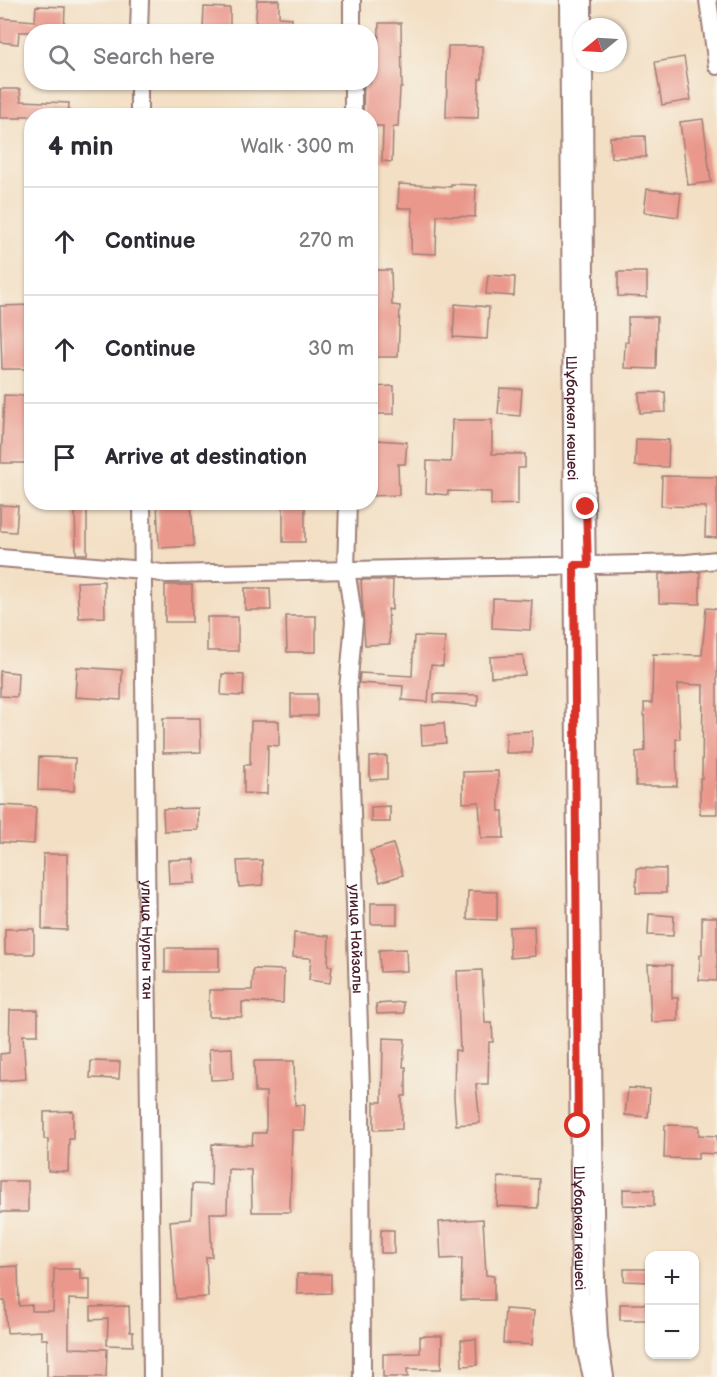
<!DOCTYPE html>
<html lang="en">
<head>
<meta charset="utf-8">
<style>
  :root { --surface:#fff; --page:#f2f2f3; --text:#2b2b33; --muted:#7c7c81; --line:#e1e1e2 }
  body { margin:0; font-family:"Balsamiq Sans",sans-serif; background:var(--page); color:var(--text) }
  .controls { position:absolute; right:18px; bottom:18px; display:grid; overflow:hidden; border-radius:12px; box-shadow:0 2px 4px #0004 }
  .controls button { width:54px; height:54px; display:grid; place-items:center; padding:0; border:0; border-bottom:2px solid var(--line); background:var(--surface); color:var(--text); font:30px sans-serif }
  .compass { position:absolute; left:573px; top:18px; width:54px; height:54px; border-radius:50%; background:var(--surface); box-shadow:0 2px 4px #0004; rotate:252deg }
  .stop { position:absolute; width:18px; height:18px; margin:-14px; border:4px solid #d93025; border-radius:50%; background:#fff }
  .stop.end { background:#d93025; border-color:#fff; box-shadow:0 2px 6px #0008 }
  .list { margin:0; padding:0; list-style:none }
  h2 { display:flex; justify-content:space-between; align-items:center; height:78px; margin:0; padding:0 24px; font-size:26px }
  h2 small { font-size:20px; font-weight:400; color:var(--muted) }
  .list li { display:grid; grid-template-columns:39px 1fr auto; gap:18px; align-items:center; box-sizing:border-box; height:108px; padding:0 24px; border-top:2px solid var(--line) }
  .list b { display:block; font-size:22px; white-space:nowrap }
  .list em { font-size:20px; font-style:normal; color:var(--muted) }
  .icon { flex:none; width:33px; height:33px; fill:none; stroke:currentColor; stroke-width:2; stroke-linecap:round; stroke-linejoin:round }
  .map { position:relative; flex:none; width:717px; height:1377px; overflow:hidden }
  .search { position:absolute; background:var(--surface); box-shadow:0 2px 4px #0004; left:24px; top:24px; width:354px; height:66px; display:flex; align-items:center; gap:15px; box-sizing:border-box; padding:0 21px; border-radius:24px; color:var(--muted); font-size:22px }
  .panel { position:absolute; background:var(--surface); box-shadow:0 2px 4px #0004; left:24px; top:108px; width:354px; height:402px; border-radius:24px }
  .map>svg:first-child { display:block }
</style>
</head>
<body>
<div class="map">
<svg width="717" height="1377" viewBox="0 0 717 1377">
  <rect width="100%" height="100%" fill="#f7f3e8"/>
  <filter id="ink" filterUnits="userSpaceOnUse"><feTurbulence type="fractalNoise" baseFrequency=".0167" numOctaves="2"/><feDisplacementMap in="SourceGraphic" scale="12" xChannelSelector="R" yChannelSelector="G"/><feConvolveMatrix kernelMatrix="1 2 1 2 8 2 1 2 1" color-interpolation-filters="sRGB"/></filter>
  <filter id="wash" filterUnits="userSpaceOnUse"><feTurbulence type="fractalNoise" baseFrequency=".008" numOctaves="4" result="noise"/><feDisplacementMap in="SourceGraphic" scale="24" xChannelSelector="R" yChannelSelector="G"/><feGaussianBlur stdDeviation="1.35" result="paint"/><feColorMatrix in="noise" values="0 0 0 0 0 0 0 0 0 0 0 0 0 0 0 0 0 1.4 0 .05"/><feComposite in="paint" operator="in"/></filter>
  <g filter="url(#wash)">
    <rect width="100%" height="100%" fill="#f3dfc4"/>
    <g id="blocks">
      <g fill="#ea988c">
        <path d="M257,0h22v17l13,1v14h-37z"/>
        <path d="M36,6l29,1 -1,25h-45l-1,12 -18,-2v-24l35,3z"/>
        <path d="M204,7l26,1v21l-27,-1z"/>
        <path d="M379,23h22l1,65h-2l-2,39h-5l-1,35 -10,-1 1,-35h-13v-10h-7l1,-34h6v-22h8z"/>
        <path d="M448,46h34v33h-3l-1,39 -32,-1z"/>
        <path d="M684,57l7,43 -29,5 -7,-43z"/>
        <path d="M0,89h20l1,12 48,2 -1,13h-47v2h-21z"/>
        <path d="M703,119l8,63 -23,3 -8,-63z"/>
        <path d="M645,136l1,21 -35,1 -1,-21z"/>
        <path d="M399,184l52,3v-3l25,1 -1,32 -38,-2 -1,39 -25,-1 1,-45h-14z"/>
        <path d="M647,189l34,4 -3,24 -34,-5z"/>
        <path d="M370,270h21l1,35 8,1 -2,51h-27l2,-67h-3z"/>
        <path d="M618,272h29v25l-29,-1z"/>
        <path d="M488,275l27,2 -1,19 -28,-2z"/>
        <path d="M455,304l34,3 -2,32 -34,-2z"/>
        <path d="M32,305l-1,64h-29l-2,-63z"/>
        <path d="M628,317h29l-1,52 -32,-1 1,-26h3z"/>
        <path d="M394,386v28h-23l-1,-27z"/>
        <path d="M500,388l22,1 -2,27 -22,-2z"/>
        <path d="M665,392l1,20 -26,1 -1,-20z"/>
        <path d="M4,395l24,1v39h3v28h-30z"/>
        <path d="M452,420h40v34h33v14h-7v36l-27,1v-13l-43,-1v4l-22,-2 1,-32 24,1z"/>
        <path d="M636,439l33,1 -1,27 -33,-1z"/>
        <path d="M375,440l32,2 -2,22h-7l1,31 -29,1v-21h2z"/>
        <path d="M662,476l55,1v61l-12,-1 1,-30 -45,-1z"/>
        <path d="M75,502h12v52h-11z"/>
        <path d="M157,502h34l3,44 -35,2z"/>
        <path d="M0,505l18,1 -2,26 -16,-1z"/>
        <rect x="283" y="505" width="22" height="37"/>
        <path d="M700,572v32l-41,-1v-29z"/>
        <path d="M361,580h32l-1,30 -4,-1 2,35 -25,1z"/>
        <path d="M104,581l1,36 -26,1 -2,-36z"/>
        <rect x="165" y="585" width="27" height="37"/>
        <path d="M245,588h25l1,22h-26z"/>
        <path d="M493,598l39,2 -2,30 -38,-2z"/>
        <path d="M706,608l11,1v205h-17v-36h2l1,-93 -25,-1 2,55h-4l1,47h-41v-34l9,-1 -1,-48h8l1,-49 49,1z"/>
        <path d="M286,616h30v36h-29z"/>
        <rect x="207" y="617" width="31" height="34"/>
        <path d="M414,636l31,1 -2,29 -12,-1 -3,37 -26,-2 1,-14 -44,-3 1,-10 52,3z"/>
        <path d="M523,655l2,20 -34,2 -1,-20z"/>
        <path d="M77,667l45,3 -1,30 -46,-3z"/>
        <path d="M0,671l18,2 -1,24 -17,-1z"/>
        <path d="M222,674l22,1 -1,21 -22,-1z"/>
        <rect x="291" y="694" width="26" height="22"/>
        <path d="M434,694l44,1v11l-44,-4z"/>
        <path d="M163,718h37l1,34 -38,1z"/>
        <path d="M251,721h28v25l-11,-1 -1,49 -23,-1v-28h6z"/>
        <path d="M444,723l2,20 -24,2 -1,-20z"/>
        <path d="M532,731v22h-26v-21z"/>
        <path d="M387,756v23l-17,1v-23z"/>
        <path d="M39,757l36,1 -1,33 -36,-1z"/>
        <path d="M498,771l1,40h4l1,27h-23l-2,-36 -16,1v-31z"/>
        <path d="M0,805l36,2 -2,37 -34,-2z"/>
        <path d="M390,806v16h-19v-15z"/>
        <path d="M198,808v22l-34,1 -1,-22z"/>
        <path d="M393,844l10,31 -23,7 -10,-31z"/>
        <path d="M43,854h24v76l-25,-1z"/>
        <path d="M194,859l1,24 -26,1 -1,-24z"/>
        <path d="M262,860l1,25 -24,2 -2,-26z"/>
        <path d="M637,868l29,1v24h-30z"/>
        <path d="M468,891l29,1v28l-30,-1z"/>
        <rect x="371" y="903" width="26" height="21"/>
        <path d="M649,914l25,2 -1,20 -25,-1z"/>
        <path d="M702,917h15v64l-18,-1 1,-25h2z"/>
        <path d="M534,926l1,30 -25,2 -1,-31z"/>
        <rect x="5" y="929" width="29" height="25"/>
        <path d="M294,933l35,3 -1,30h4l-2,17 -21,-3 2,-22 -18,-1z"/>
        <rect x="165" y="948" width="54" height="24"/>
        <path d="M406,949l1,22 -27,1 -1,-22z"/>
        <path d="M648,964l24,1v33h6v23l-27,1z"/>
        <path d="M253,969l31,1 -1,33 -41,-1v15h-33v-27h43z"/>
        <path d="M482,970l3,53h7l1,19h-4l-1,42h-12l4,39 -24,2 -2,-27 1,-48 5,1 -3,-80z"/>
        <path d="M403,1002l1,11 -27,1 -1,-10z"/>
        <path d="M10,1010h28v25h-15l3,44 -26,2v-27l9,-1z"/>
        <path d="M383,1038l22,1 -2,28h3v29h-4v33l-28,1v-28h8z"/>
        <path d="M232,1048l1,31 -22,1 -2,-31z"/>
        <path d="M91,1061l29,1 -1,17 -29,-1z"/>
        <path d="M254,1061h40l1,44h10l-1,25h-12l-2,82h-38l-1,-42 -23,-1 -1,44h-17l2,44h-6l2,40 -32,2 -6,-78 21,-2 1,-35 19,1 1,-41 40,1 1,-12h13v-41h-11z"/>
        <path d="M628,1088l22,1 -2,28 -23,-2z"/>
        <path d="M73,1111v28h-4l-1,33 -20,-1v-32h-4v-27z"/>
        <path d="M665,1125l34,1v9l18,1v18l-19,-1v6l-34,-1z"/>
        <path d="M498,1177l41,2 -1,29 -41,-2z"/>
        <rect x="0" y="1181" width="28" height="31"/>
        <path d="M623,1189l31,1v16l-31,-1z"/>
        <path d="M483,1219l3,56 8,1v24h-33l1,-42 -21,1 -2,-37z"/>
        <rect x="381" y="1230" width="13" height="23"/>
        <path d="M18,1266l1,40 13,-1v6h21l1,-42h26v10h10v21l-21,-1v49l38,1 -1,28h-59v-38h-6v-8l-34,2 -2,-32h-5v-34z"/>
        <path d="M624,1269h26v13l-26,-1z"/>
        <path d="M297,1274h34v19l-34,1z"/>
        <rect x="620" y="1304" width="30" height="16"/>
        <path d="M129,1306l1,26h3v14l-26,-1 1,-26 -17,1v-13z"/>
        <path d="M505,1309l29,2 -2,34 -29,-2z"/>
        <path d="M420,1336h22l-1,33h-34l1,8h-25v-23l37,-1z"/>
        <path d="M476,1339l1,26 -15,1 -1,-26z"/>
      </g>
    </g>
  </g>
  <g filter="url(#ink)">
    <use href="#blocks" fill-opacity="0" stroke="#9e7f78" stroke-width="1.5"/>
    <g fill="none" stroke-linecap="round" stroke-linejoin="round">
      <g stroke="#9e7f78" stroke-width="20">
        <g id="minor">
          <path d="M352,0v32"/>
          <path id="s1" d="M568,0l12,1286 6,66 6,25"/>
          <path d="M583,0v27"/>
          <path d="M708,0l9,66"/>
          <path d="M139,32l1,-32"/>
          <path d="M584,63l2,444 10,777 3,53 6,40"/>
          <path d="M139,82v34"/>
          <path d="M353,82v34"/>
          <path id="s2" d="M142,502l10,875"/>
          <path id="s3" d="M348,502l-2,67 8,52 -6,69 13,399 1,288"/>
          <path d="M0,558l143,12 24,4 520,-11 30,-3"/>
        </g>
      </g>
      <use href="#minor" stroke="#fff" stroke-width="16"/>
    </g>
  </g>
  <g fill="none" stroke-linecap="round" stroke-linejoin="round" filter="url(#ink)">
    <path stroke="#d93025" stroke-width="8" d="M578,1126l-4,-561h14l-2,-58"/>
  </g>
  <g text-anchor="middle" stroke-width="6" stroke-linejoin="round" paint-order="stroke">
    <g font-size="15" fill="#4a1f2b" stroke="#f7f3e8">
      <text dy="5" stroke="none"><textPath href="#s1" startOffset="418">Шұбаркөл көшесі</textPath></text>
      <text dy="5" stroke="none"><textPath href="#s3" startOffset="438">улица Найзалы</textPath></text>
      <text dy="5" stroke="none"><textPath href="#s2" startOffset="438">улица Нурлы тан</textPath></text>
      <text dy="5" stroke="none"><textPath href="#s1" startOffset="1228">Шұбаркөл көшесі</textPath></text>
    </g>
  </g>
</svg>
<div class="controls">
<button>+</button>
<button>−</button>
</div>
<svg class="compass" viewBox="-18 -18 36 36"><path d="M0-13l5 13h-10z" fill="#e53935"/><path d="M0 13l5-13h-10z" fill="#7c7c81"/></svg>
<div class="stop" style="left:578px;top:1126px"></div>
<div class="stop end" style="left:586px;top:507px"></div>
<div class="search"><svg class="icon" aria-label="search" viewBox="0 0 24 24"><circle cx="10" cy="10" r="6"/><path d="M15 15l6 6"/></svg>Search here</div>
<section class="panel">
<h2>4 min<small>Walk · 300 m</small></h2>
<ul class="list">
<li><svg class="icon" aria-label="ahead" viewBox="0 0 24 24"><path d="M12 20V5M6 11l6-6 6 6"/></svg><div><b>Continue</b></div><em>270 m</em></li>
<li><svg class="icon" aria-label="ahead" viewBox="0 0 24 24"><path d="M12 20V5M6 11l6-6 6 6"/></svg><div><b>Continue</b></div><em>30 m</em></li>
<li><svg class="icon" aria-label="arrive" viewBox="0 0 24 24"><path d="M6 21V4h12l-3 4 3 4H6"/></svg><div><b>Arrive at destination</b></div></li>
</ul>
</section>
</div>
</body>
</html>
